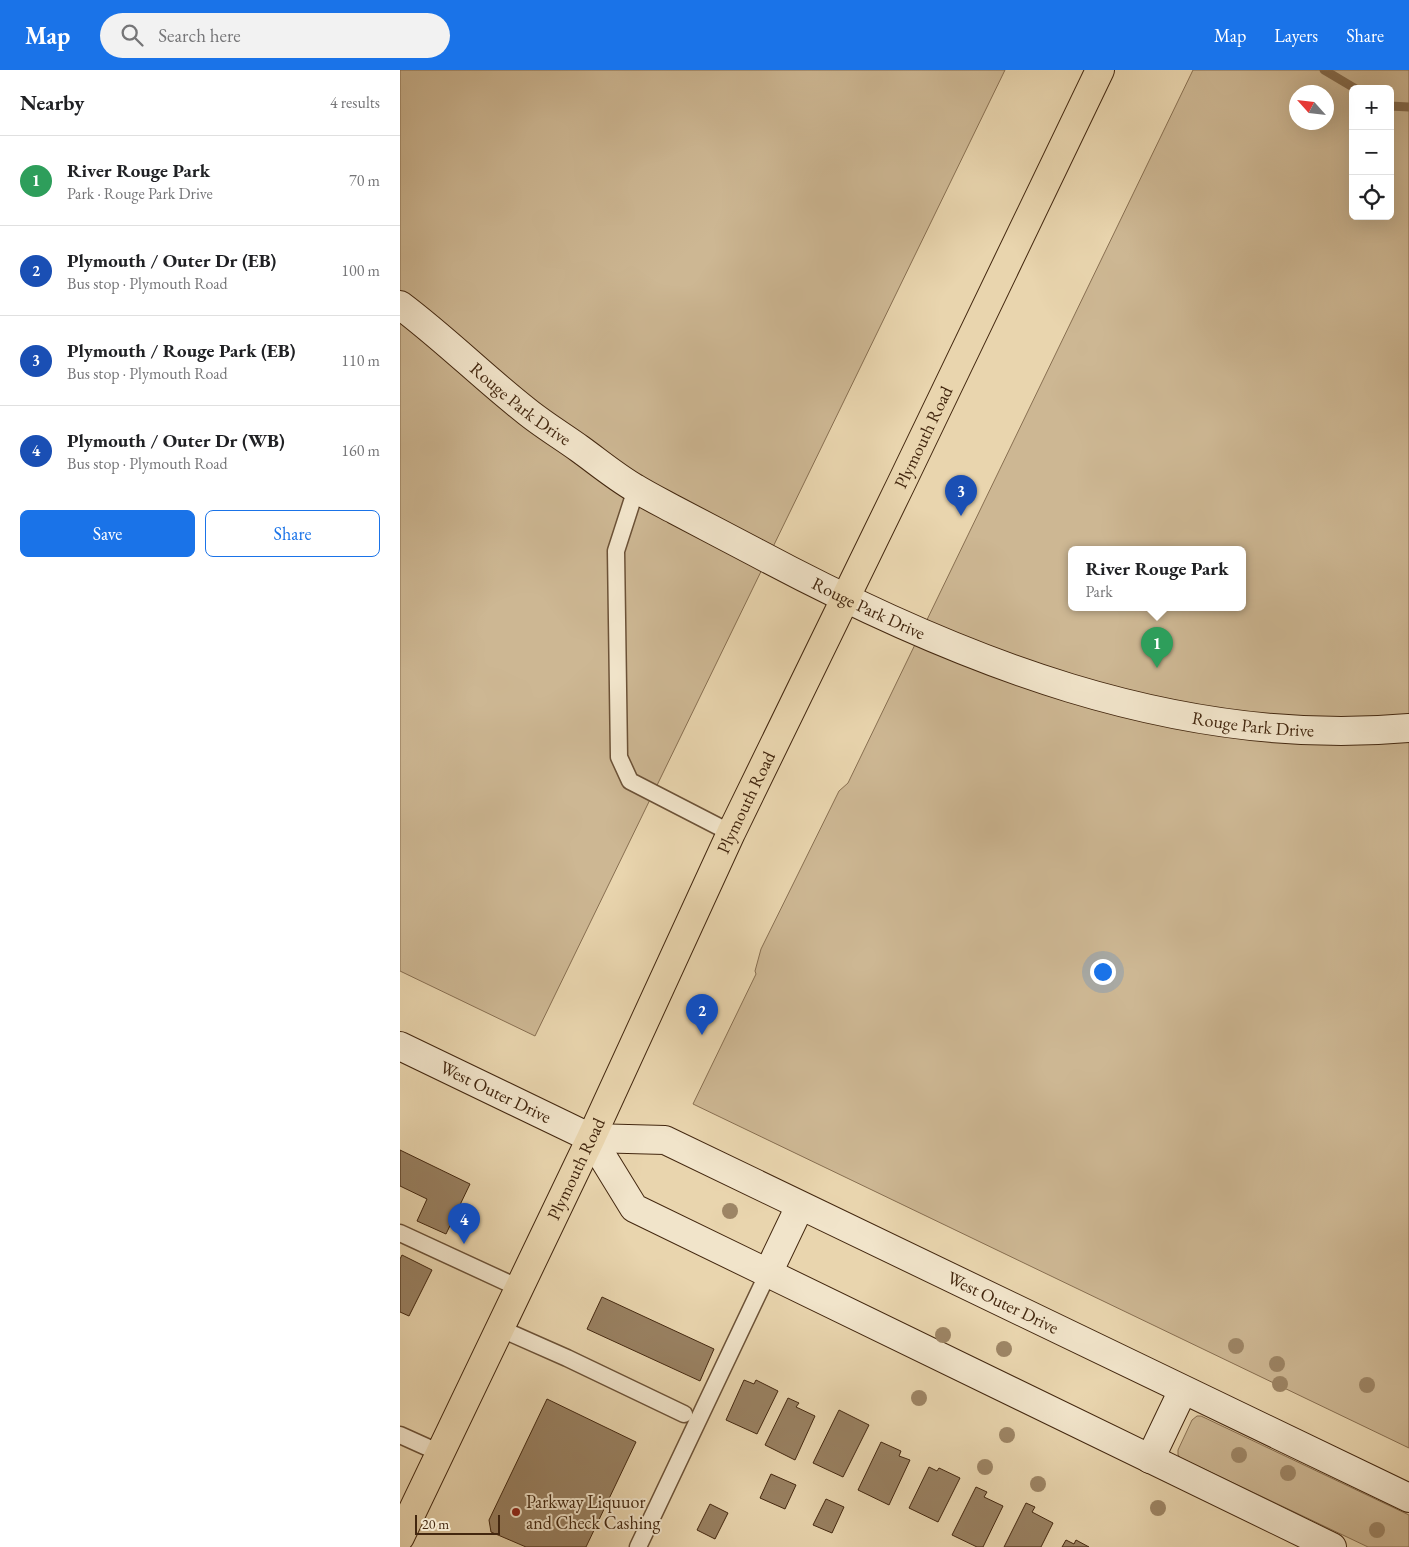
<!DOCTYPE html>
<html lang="en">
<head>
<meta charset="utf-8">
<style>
  :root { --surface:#fff; --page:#f2f2f2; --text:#202124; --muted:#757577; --line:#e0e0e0; --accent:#1a73e8 }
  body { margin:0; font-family:"EB Garamond",serif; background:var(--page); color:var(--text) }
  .controls { position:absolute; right:15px; top:15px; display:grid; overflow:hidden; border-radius:8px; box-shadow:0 5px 20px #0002 }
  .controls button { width:45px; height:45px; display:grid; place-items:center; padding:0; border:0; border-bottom:1px solid var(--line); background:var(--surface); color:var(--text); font:25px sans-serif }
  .compass { position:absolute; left:889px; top:15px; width:45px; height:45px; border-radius:50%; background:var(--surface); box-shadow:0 5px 20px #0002; rotate:297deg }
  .scale { position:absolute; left:15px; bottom:12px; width:85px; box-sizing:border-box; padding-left:5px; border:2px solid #43270f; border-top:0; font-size:14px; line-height:18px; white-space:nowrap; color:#43270f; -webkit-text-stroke:4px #f1e4ca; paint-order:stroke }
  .you { position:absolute; left:702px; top:901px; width:18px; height:18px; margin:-12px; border:4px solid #fff; border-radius:50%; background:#1a73e8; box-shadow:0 0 0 8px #1a73e833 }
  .badge { display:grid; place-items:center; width:32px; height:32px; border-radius:50%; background:var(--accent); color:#fff; font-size:16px; font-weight:700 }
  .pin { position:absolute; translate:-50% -41px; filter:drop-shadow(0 1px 2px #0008) }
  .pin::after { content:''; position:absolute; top:26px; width:18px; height:15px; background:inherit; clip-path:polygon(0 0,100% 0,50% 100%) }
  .popup { position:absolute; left:668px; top:476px; width:178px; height:65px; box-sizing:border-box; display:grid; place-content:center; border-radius:8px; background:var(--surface); filter:drop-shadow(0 1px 4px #0005); font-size:16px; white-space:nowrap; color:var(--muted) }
  .popup b { font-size:19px; color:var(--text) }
  .popup::after { content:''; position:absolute; left:50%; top:100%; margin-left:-10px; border:10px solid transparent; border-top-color:var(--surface) }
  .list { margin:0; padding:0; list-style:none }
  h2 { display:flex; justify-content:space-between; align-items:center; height:65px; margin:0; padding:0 20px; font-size:21px }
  h2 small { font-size:16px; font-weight:400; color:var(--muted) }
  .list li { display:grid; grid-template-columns:32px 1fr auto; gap:15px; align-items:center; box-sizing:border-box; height:90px; padding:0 20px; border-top:1px solid var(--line) }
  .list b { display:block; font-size:19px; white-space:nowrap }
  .list p { margin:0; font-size:16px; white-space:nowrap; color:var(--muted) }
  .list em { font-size:16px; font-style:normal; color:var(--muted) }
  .actions { display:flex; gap:10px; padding:15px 20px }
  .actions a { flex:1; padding:11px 0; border:1px solid var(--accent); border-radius:8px; text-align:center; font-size:18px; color:var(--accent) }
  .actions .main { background:var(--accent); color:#fff }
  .icon { flex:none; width:28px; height:28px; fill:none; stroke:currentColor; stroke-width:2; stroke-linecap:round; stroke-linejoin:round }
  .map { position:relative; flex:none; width:1009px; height:1477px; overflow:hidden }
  header { display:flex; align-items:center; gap:30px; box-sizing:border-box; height:70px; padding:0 25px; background:var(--accent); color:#fff }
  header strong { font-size:24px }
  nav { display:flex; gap:28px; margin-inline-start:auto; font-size:18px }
  .search { width:350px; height:45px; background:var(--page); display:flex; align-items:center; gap:12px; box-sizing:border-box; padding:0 18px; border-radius:28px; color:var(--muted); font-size:19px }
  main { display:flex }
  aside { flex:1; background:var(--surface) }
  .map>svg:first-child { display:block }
</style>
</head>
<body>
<header>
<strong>Map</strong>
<div class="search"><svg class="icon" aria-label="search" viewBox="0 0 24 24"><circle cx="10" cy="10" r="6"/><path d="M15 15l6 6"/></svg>Search here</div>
<nav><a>Map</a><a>Layers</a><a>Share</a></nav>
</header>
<main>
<aside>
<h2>Nearby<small>4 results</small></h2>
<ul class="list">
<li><span class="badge" style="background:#2e9e5b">1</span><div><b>River Rouge Park</b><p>Park · Rouge Park Drive</p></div><em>70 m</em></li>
<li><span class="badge" style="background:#1a4fb4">2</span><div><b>Plymouth / Outer Dr (EB)</b><p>Bus stop · Plymouth Road</p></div><em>100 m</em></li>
<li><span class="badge" style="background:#1a4fb4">3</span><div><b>Plymouth / Rouge Park (EB)</b><p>Bus stop · Plymouth Road</p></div><em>110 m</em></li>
<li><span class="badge" style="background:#1a4fb4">4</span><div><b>Plymouth / Outer Dr (WB)</b><p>Bus stop · Plymouth Road</p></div><em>160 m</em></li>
</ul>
<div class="actions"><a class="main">Save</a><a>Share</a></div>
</aside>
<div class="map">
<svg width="1009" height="1477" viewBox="0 0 1009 1477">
  <rect width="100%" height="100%" fill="#e9d5ae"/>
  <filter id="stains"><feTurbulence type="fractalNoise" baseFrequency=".004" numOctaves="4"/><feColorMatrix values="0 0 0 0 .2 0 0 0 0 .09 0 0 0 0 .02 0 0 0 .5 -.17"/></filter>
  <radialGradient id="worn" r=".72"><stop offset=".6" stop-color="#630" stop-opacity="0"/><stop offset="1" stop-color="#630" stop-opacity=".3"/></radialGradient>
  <g fill="#cdb793" stroke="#886f51" fill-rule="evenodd">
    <path d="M0,0h605l-470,966 -135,-65z"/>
    <path d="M793,0h216v1378l-716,-344 63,-130 -1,-3 6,-22 78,-158 9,-8zM953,19h37v127h-37zM896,22h30v30h-30zM672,479h170v58h-170z"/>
    <path d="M797,1346h4l208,99v32h-41l-187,-89 -3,-3v-5l14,-30z"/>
  </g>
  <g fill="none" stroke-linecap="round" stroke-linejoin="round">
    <g stroke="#856c4e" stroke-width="9">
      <path d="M924,0l32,19"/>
      <path d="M990,36l19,1"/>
    </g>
  </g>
  <g fill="#998162" stroke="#43270f">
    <path d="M0,1080l70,34 -24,50 -29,-13 10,-22 -27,-13z"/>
    <path d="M2,1185l30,15 -23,46 -9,-4v-53z"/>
    <path d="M202,1227l112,52 -14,32 -113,-52z"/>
    <path d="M344,1310l10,4 2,-4 22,11 -21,43 -31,-14z"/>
    <path d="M388,1328l11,5 -3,4 19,9 -20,44 -30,-15z"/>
    <path d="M147,1329l89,43 -50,105h-60l-35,-15 -2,-12z"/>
    <path d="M439,1340l30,15 -26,52 -30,-14z"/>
    <path d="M481,1372l20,9 -2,5 11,4 -21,45 -31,-15z"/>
    <path d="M529,1397l8,4 2,-3 21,10 -22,44 -29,-14z"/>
    <path d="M371,1404l25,11 -11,24 -25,-11z"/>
    <path d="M576,1417l11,5 -3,5 19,9 -20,41h-6l-25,-12z"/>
    <path d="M426,1429l18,8 -12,26 -19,-8z"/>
    <path d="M626,1433l9,4 -3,5 21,11 -12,24h-37z"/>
    <path d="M310,1434l18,9 -13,26 -18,-9z"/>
    <path d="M666,1470l8,4 2,-4 13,7h-27z"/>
  </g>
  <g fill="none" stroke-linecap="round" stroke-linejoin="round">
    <g stroke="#6c5237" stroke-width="19">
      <g id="lane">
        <path d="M236,419l-20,62 3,206 11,24 101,52"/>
        <path d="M0,1163l119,55"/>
        <path d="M99,1258l68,30 117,56"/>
        <path d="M0,1365l40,18"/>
        <path d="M238,1477l130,-274"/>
      </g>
    </g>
    <g stroke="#43270f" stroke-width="30">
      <g id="secondary">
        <path id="s1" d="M0,235c44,33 82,71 125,105 17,14 37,26 55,39 18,13 36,28 55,39 13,8 27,15 40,22 27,14 53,28 80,42 200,107 422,197 654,176"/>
        <path id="s2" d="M0,976l191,92 74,2 744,358"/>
        <path d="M191,1068l43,70 698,339"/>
        <path d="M368,1203l32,-67"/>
        <path d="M750,1389l33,-69"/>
      </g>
    </g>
    <g stroke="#43270f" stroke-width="30">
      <g id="primary">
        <path id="s3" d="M0,1467l191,-399 140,-305 170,-349 199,-414"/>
      </g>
    </g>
    <use href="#lane" stroke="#f1e4ca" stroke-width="16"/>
    <use href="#secondary" stroke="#f1e4ca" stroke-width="28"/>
    <use href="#primary" stroke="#e9d5ae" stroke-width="28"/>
  </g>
  <g fill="#9d8565">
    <circle cx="330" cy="1141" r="8"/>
    <circle cx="543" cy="1265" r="8"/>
    <circle cx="836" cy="1276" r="8"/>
    <circle cx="604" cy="1279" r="8"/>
    <circle cx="877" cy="1294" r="8"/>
    <circle cx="880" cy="1314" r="8"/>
    <circle cx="967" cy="1315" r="8"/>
    <circle cx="519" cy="1328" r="8"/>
    <circle cx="607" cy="1365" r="8"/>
    <circle cx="839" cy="1385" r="8"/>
    <circle cx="585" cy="1397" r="8"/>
    <circle cx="888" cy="1403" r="8"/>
    <circle cx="638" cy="1414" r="8"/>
    <circle cx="758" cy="1438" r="8"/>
    <circle cx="977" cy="1460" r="8"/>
  </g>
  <circle fill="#8f2418" stroke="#f1e4ca" stroke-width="2" cx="116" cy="1442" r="5"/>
  <g text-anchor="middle" stroke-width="4" stroke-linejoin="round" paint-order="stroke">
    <g font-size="18" fill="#43270f" stroke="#f1e4ca">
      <text dy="6" stroke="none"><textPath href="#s1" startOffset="156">Rouge Park Drive</textPath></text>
      <text dy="6" stroke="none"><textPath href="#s3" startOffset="1218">Plymouth Road</textPath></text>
      <text dy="6" stroke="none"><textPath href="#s1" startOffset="561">Rouge Park Drive</textPath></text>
      <text dy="6" stroke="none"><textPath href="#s1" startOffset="965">Rouge Park Drive</textPath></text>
      <text dy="6" stroke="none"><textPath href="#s3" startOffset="812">Plymouth Road</textPath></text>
      <text dy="6" stroke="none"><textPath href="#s2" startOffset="106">West Outer Drive</textPath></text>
      <text dy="6" stroke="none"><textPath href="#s3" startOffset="408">Plymouth Road</textPath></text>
      <text dy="6" stroke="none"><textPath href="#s2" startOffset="661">West Outer Drive</textPath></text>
    </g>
    <g font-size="18" fill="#43270f" stroke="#f1e4ca" text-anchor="start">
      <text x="126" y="1438">Parkway Liquuor<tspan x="126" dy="21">and Check Cashing</tspan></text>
    </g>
  </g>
  <rect width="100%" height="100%" filter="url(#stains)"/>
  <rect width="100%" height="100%" fill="url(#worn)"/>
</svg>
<div class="controls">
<button>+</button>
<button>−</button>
<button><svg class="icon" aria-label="locate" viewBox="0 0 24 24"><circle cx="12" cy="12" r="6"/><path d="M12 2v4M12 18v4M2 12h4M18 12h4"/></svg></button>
</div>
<svg class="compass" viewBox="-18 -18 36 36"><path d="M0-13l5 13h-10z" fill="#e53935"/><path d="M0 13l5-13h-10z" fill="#757577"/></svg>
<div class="scale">20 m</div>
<div class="you"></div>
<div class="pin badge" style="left:757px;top:598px;background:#2e9e5b">1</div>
<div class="popup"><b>River Rouge Park</b>Park</div>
<div class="pin badge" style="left:302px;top:965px;background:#1a4fb4">2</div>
<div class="pin badge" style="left:561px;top:446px;background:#1a4fb4">3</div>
<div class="pin badge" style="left:64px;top:1174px;background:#1a4fb4">4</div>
</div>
</main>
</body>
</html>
